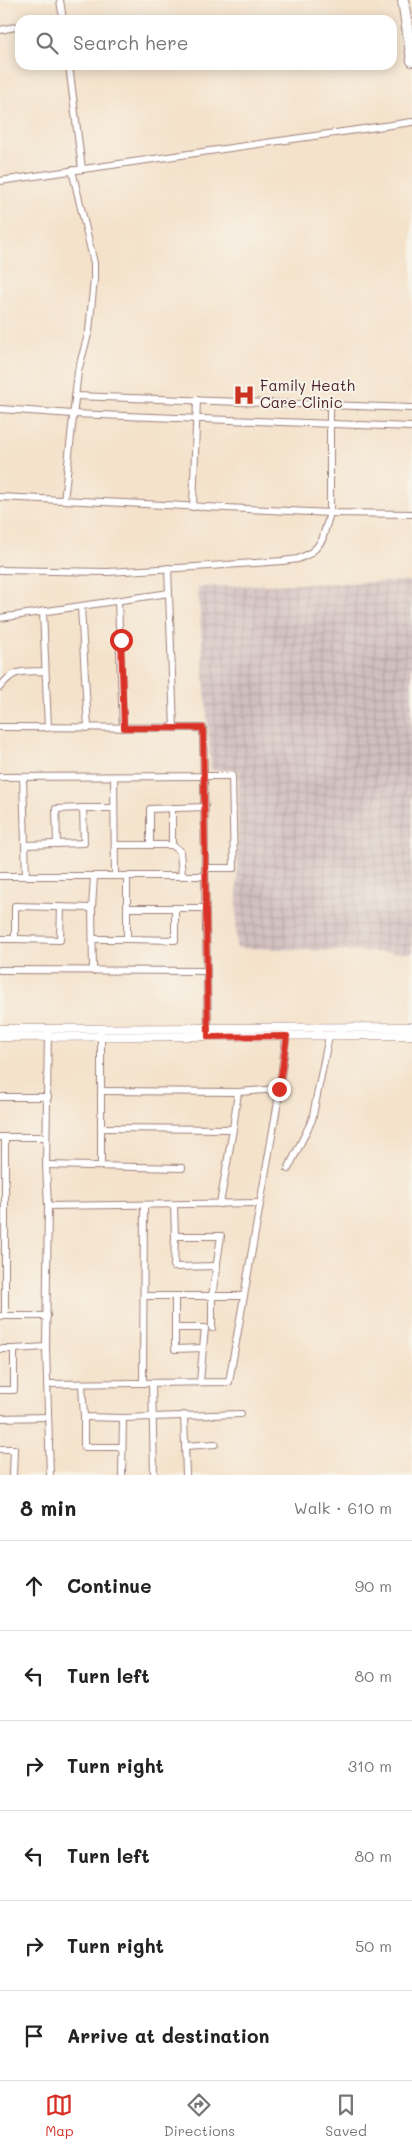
<!DOCTYPE html>
<html lang="en">
<head>
<meta charset="utf-8">
<style>
  :root { --surface:#fff; --page:#f2f2f2; --text:#222; --muted:#767676; --line:#e0e0e0; --accent:#d93025 }
  body { margin:0; font-family:Mali,sans-serif; background:var(--page); color:var(--text) }
  .stop { position:absolute; width:15px; height:15px; margin:-11px; border:4px solid #d93025; border-radius:50%; background:#fff }
  .stop.end { background:#d93025; border-color:#fff; box-shadow:0 1px 5px #0008 }
  .list { margin:0; padding:0; list-style:none }
  h2 { display:flex; justify-content:space-between; align-items:center; height:65px; margin:0; padding:0 20px; font-size:21px }
  h2 small { font-size:16px; font-weight:400; color:var(--muted) }
  .list li { display:grid; grid-template-columns:32px 1fr auto; gap:15px; align-items:center; box-sizing:border-box; height:90px; padding:0 20px; border-top:1px solid var(--line) }
  .list b { display:block; font-size:19px; white-space:nowrap }
  .list em { font-size:16px; font-style:normal; color:var(--muted) }
  .icon { flex:none; width:28px; height:28px; fill:none; stroke:currentColor; stroke-width:2; stroke-linecap:round; stroke-linejoin:round }
  .map { position:relative; flex:none; width:412px; height:1475px; overflow:hidden }
  .search { position:absolute; background:var(--surface); box-shadow:0 2px 12px #0003; left:15px; right:15px; top:15px; height:55px; display:flex; align-items:center; gap:12px; box-sizing:border-box; padding:0 18px; border-radius:15px; color:var(--muted); font-size:19px }
  .sheet { height:605px; background:var(--surface) }
  nav { display:flex; justify-content:space-around; align-items:center; box-sizing:border-box; height:70px; border-top:1px solid var(--line); background:var(--surface); font-size:14px; color:var(--muted) }
  nav a { display:grid; justify-items:center; gap:2px }
  nav .on { color:var(--accent) }
  .map>svg:first-child { display:block }
</style>
</head>
<body>
<div class="map">
<svg width="412" height="1475" viewBox="0 0 412 1475">
  <defs>
    <pattern id="industrial-grid" width="8" height="8" patternUnits="userSpaceOnUse" patternTransform="scale(1.25)"><rect width="8" height="8" fill="#d1bfbf"/><path d="M0 4h8M4 0v8" fill="none" stroke="#b5a4a4"/></pattern>
  </defs>
  <rect width="100%" height="100%" fill="#f7f3e8"/>
  <filter id="ink" filterUnits="userSpaceOnUse"><feTurbulence type="fractalNoise" baseFrequency=".02" numOctaves="2"/><feDisplacementMap in="SourceGraphic" scale="10" xChannelSelector="R" yChannelSelector="G"/><feConvolveMatrix kernelMatrix="1 2 1 2 8 2 1 2 1" color-interpolation-filters="sRGB"/></filter>
  <filter id="wash" filterUnits="userSpaceOnUse"><feTurbulence type="fractalNoise" baseFrequency=".0096" numOctaves="4" result="noise"/><feDisplacementMap in="SourceGraphic" scale="20" xChannelSelector="R" yChannelSelector="G"/><feGaussianBlur stdDeviation="1.12" result="paint"/><feColorMatrix in="noise" values="0 0 0 0 0 0 0 0 0 0 0 0 0 0 0 0 0 1.4 0 .05"/><feComposite in="paint" operator="in"/></filter>
  <g filter="url(#wash)">
    <rect width="100%" height="100%" fill="#f4e2cb"/>
    <path fill="url(#industrial-grid)" d="M412,581v372l-176,-5 3,-177 -28,-1 -13,-183z"/>
  </g>
  <g filter="url(#ink)">
    <g fill="none" stroke-linecap="round" stroke-linejoin="round">
      <g stroke="#9f807b" stroke-width="8">
        <g id="minor">
          <path d="M60,0l3,20"/>
          <path d="M0,30l20,-4"/>
          <path d="M69,65l13,104"/>
          <path d="M0,181l412,-59"/>
          <path d="M75,396l337,12"/>
          <path d="M0,409l73,5 339,13"/>
          <path d="M0,497l330,16 82,1"/>
          <path d="M64,501l14,-130 11,-40 5,-52v-16l-22,-93"/>
          <path d="M193,507l4,-107"/>
          <path d="M168,568l6,160"/>
          <path d="M0,570l107,2 88,-5 88,-6 15,-2 11,-5 7,-6 6,-8 8,-27v-108"/>
          <path d="M118,601l5,127"/>
          <path d="M81,607l7,121"/>
          <path d="M43,611l5,117"/>
          <path d="M0,618l169,-25"/>
          <path d="M0,687c15,-19 23,-15 45,-16"/>
          <path d="M0,727l203,1 1,48 -204,1"/>
          <path d="M23,777l3,99"/>
          <path d="M114,777l1,99h90l-1,-100h28l2,92h-29"/>
          <path d="M57,844l-1,-35 27,-1"/>
          <path d="M26,845l58,-2 -1,-35h31"/>
          <path d="M115,845h35v-36l55,-2"/>
          <path d="M150,845h22v-37"/>
          <path d="M172,845l8,6 2,25"/>
          <path d="M0,876h115"/>
          <path d="M205,876l3,156"/>
          <path d="M92,908l2,-32"/>
          <path d="M127,908v-32"/>
          <path d="M0,939h15v-33l77,2 1,63"/>
          <path d="M15,939l45,1 1,-33"/>
          <path d="M93,939h34v-31h78"/>
          <path d="M127,939l48,1v-32"/>
          <path d="M0,970l207,1"/>
          <path d="M48,1032l-2,133 2,41 -2,141 4,128"/>
          <path d="M101,1032v134"/>
          <path d="M101,1091l137,1 41,-3"/>
          <path d="M0,1097h48"/>
          <path d="M101,1128l132,1 5,-37"/>
          <path d="M0,1137h46"/>
          <path d="M46,1165l136,3"/>
          <path d="M288,1169l24,-49 17,-84"/>
          <path d="M220,1204l13,-75"/>
          <path d="M174,1205l1,31h46l-9,60v32"/>
          <path d="M48,1206l211,-3"/>
          <path d="M175,1236l-1,31 43,-1"/>
          <path d="M145,1296h98"/>
          <path d="M175,1296v53l28,-1 -3,34"/>
          <path d="M0,1316h47"/>
          <path d="M5,1316v-179"/>
          <path d="M175,1328h30l-2,20"/>
          <path d="M0,1349h14"/>
          <path d="M143,1383l1,-178"/>
          <path d="M152,1383l2,92"/>
          <path d="M47,1384l182,-2 48,-275 10,-76"/>
          <path d="M82,1384l2,33 39,1 -1,57"/>
          <path d="M0,1390h14v-41l32,-2"/>
          <path d="M184,1415l2,60"/>
          <path d="M84,1417v30h38"/>
          <path d="M0,1418l48,-1"/>
          <path d="M123,1418l118,-4"/>
          <path d="M185,1446l30,-2"/>
          <path d="M0,1449h14l-1,26"/>
        </g>
      </g>
      <g stroke="#9f807b" stroke-width="9">
        <g id="tertiary">
          <path d="M0,1029l412,-2"/>
          <path d="M0,1037l412,-2"/>
        </g>
      </g>
      <g stroke="#9f807b" stroke-width="12">
        <path id="primary" d="M403,0l9,61"/>
      </g>
      <use href="#minor" stroke="#fff" stroke-width="6"/>
      <use href="#tertiary" stroke="#fff" stroke-width="8"/>
      <use href="#primary" stroke="#fff" stroke-width="10"/>
    </g>
  </g>
  <g fill="none" stroke-linecap="round" stroke-linejoin="round" filter="url(#ink)">
    <path stroke="#d93025" stroke-width="6" d="M121,640l3,88h79l5,309 79,-1 -8,53"/>
  </g>
  <defs>
    <g id="hospital-bare" transform="scale(1.725)"><path d="M-5-5h3v3.5h4V-5h3V5h-3V1.5h-4V5h-3Z" fill="#c8321e" stroke="#f7f3e8" stroke-width="2.5" paint-order="stroke"/></g>
  </defs>
  <g fill-rule="evenodd">
    <use href="#hospital-bare" x="244" y="395"/>
  </g>
  <g text-anchor="middle" stroke-width="4" stroke-linejoin="round" paint-order="stroke">
    <g font-size="15" fill="#4a1f2b" stroke="#f7f3e8" text-anchor="start">
      <text x="260" y="391">Family Heath<tspan x="260" dy="17">Care Clinic</tspan></text>
    </g>
  </g>
</svg>
<div class="stop" style="left:121px;top:640px"></div>
<div class="stop end" style="left:279px;top:1089px"></div>
<div class="search"><svg class="icon" aria-label="search" viewBox="0 0 24 24"><circle cx="10" cy="10" r="6"/><path d="M15 15l6 6"/></svg>Search here</div>
</div>
<section class="sheet">
<h2>8 min<small>Walk · 610 m</small></h2>
<ul class="list">
<li><svg class="icon" aria-label="ahead" viewBox="0 0 24 24"><path d="M12 20V5M6 11l6-6 6 6"/></svg><div><b>Continue</b></div><em>90 m</em></li>
<li><svg class="icon" aria-label="left" viewBox="0 0 24 24"><path d="M17 20v-9H6M10 6l-5 5 5 5"/></svg><div><b>Turn left</b></div><em>80 m</em></li>
<li><svg class="icon" aria-label="right" viewBox="0 0 24 24"><path d="M7 20v-9h11M14 6l5 5-5 5"/></svg><div><b>Turn right</b></div><em>310 m</em></li>
<li><svg class="icon" aria-label="left" viewBox="0 0 24 24"><path d="M17 20v-9H6M10 6l-5 5 5 5"/></svg><div><b>Turn left</b></div><em>80 m</em></li>
<li><svg class="icon" aria-label="right" viewBox="0 0 24 24"><path d="M7 20v-9h11M14 6l5 5-5 5"/></svg><div><b>Turn right</b></div><em>50 m</em></li>
<li><svg class="icon" aria-label="arrive" viewBox="0 0 24 24"><path d="M6 21V4h12l-3 4 3 4H6"/></svg><div><b>Arrive at destination</b></div></li>
</ul>
</section>
<nav>
<a class="on"><svg class="icon" aria-label="map" viewBox="0 0 24 24"><path d="M3 6l6-2 6 2 6-2v14l-6 2-6-2-6 2zM9 4v14M15 6v14"/></svg>Map</a>
<a><svg class="icon" aria-label="directions" viewBox="0 0 24 24"><path d="M12 3l9 9-9 9-9-9zM9 14v-3h6M13 9l2 2-2 2"/></svg>Directions</a>
<a><svg class="icon" aria-label="saved" viewBox="0 0 24 24"><path d="M7 4h10v16l-5-4-5 4z"/></svg>Saved</a>
</nav>
</body>
</html>
